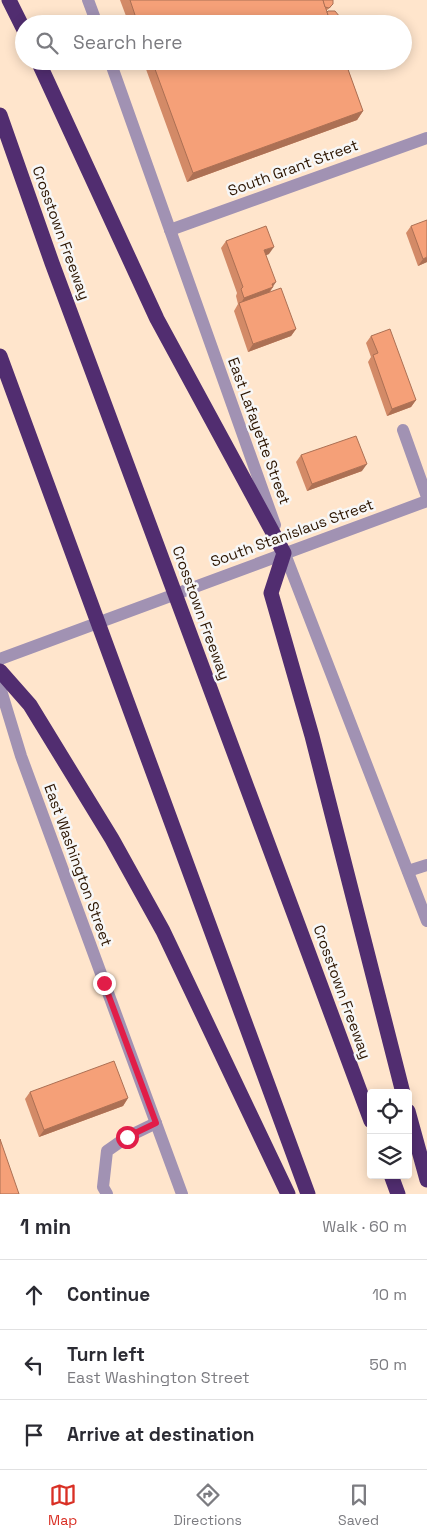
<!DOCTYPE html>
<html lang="en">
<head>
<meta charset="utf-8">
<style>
  :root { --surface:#fff; --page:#f7f7f7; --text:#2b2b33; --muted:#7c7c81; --line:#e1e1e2; --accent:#d93025 }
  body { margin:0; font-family:"Space Grotesk",sans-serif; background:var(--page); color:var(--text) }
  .controls { position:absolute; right:15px; bottom:15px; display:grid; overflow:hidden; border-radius:5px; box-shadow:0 2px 12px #0003 }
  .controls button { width:45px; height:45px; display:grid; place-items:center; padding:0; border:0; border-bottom:1px solid var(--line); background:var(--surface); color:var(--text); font:25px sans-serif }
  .stop { position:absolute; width:15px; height:15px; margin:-11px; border:4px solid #e11d48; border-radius:50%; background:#fff }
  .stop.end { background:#e11d48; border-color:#fff; box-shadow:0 1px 5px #0008 }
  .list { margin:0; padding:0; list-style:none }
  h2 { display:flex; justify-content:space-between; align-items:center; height:65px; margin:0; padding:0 20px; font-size:21px }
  h2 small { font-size:16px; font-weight:400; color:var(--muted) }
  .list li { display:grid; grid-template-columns:32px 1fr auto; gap:15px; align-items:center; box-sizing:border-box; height:70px; padding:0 20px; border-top:1px solid var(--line) }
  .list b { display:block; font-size:19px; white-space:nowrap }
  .list p { margin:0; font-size:16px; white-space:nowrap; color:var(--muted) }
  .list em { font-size:16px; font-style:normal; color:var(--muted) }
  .icon { flex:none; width:28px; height:28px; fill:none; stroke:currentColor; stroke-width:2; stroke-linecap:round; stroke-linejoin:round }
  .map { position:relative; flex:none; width:427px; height:1194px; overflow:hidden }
  .search { position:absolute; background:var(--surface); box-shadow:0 2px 12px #0003; left:15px; right:15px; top:15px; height:55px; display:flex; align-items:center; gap:12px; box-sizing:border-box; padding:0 18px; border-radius:28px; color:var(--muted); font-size:19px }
  .sheet { height:275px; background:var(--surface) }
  nav { display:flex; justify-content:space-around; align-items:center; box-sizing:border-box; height:70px; border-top:1px solid var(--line); background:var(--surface); font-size:14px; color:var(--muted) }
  nav a { display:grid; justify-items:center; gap:2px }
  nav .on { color:var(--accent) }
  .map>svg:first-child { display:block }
</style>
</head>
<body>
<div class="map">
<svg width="427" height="1194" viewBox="0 0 427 1194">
  <rect width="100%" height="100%" fill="#ffe5cc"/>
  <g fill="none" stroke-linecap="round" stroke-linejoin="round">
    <g stroke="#a192b3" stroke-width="12">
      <path d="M88,0l9,24"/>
      <path d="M110,61l165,464"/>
      <path d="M170,230l257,-92"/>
      <path d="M403,430l24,67"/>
      <path d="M283,549l144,372"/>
      <path d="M0,659l427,-158"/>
      <path d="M0,687l21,69 161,438"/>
      <path d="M408,871l19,-6"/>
      <path d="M107,1194l-4,-7 4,-36 20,-14 29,-14"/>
    </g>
    <g stroke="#512d70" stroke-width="15">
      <path d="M9,0l15,30"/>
      <path d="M38,61l119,258 127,234 -13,40 41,143 91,357"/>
      <path d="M0,671l30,34 82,134 51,92 125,263"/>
      <path d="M408,1111l19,69"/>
      <path d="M391,1175l7,19"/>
    </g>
    <g stroke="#512d70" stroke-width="15">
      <path d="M0,115l52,148 319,858"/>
      <path d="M0,356l308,838"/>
    </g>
  </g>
  <g fill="#d38a67">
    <path d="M120,0h213l-2,7 -4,3v2l12,10 -2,2h-208z"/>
    <path d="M143,61h207l-4,3 17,47 -6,9 -170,62z"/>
    <path d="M411,226l16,36 -9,4 -12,-33z"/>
    <path d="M226,241l43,13 -3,1 7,32 -3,5 26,37 -5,7 -43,16 -14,-41 4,-7 -2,-8 1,-3 -16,-45z"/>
    <path d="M371,336l45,64 -5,7 -24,9 -19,-54 3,-5 -5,-14z"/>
    <path d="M301,455l61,16 -55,20 -11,-29z"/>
    <path d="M30,1092l98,6 -5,8 -84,31 -14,-38z"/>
  </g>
  <g fill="#ac7054">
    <path d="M363,111l-6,9 -170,62 6,-9z"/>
    <path d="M274,247l-5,7 -10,4 5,-8z"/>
    <path d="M427,257v5l-9,4 5,-7z"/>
    <path d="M276,282l-8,12 -29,12 5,-8z"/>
    <path d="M296,329l-5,7 -43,16 5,-8z"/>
    <path d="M416,400l-5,7 -24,9 5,-7z"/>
    <path d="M367,464l-5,7 -55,20 5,-7z"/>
    <path d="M128,1098l-5,8 -84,31 5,-7z"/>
  </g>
  <g fill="#f5a078" stroke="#ac7054">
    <path d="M130,0h193l8,24h-193z"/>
    <path d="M323,0h10v4l-4,4 -4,-1z"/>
    <path d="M328,11h7l5,6 -1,5 -2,2h-6l-4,-12z"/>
    <path d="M152,61h193l18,50 -170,62z"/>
    <path d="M427,220v37l-4,2 -12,-33z"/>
    <path d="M266,226l8,21 -10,3 12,32 -4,2 1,3 -29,11 -3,-9 2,-2 -17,-46z"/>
    <path d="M281,288l15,41 -43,15 -14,-41z"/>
    <path d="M390,329l26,71 -24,9 -19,-54 5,-2 -7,-17z"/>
    <path d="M356,436l11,28 -55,20 -11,-29z"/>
    <path d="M114,1061l14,37 -84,32 -14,-38z"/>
    <path d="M0,1139l19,55h-19z"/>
  </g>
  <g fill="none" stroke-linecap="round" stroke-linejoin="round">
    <path stroke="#e11d48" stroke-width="6" d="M104,983l52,140 -29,14"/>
  </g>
  <g text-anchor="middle" stroke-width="5" stroke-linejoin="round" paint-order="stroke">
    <g font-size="15" fill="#2c1500" stroke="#f7f7f7">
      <text transform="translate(293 168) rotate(-20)" y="5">South Grant Street</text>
      <text transform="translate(61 233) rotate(70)" y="5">Crosstown Freeway</text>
      <text transform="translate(259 431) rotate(70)" y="5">East Lafayette Street</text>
      <text transform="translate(292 533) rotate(-20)" y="5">South Stanislaus Street</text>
      <text transform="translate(201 613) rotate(70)" y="5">Crosstown Freeway</text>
      <text transform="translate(78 865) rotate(70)" y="5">East Washington Street</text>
      <text transform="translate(342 992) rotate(70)" y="5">Crosstown Freeway</text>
    </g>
  </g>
</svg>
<div class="controls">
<button><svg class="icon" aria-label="locate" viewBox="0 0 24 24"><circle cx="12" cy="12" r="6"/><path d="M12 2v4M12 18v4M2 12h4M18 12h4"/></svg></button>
<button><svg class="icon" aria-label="layers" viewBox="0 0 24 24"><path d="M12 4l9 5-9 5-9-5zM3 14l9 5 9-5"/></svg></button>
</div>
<div class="stop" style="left:127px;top:1137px"></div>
<div class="stop end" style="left:104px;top:983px"></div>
<div class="search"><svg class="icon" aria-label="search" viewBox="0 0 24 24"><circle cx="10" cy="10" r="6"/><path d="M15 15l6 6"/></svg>Search here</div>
</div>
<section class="sheet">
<h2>1 min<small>Walk · 60 m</small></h2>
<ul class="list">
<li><svg class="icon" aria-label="ahead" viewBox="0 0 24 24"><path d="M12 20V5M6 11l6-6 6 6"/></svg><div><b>Continue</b></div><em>10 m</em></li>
<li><svg class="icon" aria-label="left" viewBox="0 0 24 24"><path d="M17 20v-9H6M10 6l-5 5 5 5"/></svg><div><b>Turn left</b><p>East Washington Street</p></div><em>50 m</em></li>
<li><svg class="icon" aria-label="arrive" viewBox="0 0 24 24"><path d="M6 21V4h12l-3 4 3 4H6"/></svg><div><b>Arrive at destination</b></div></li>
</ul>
</section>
<nav>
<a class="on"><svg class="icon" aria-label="map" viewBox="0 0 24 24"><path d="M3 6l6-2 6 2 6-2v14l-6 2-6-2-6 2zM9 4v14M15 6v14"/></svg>Map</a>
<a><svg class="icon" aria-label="directions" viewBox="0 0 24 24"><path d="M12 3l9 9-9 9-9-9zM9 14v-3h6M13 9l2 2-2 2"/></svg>Directions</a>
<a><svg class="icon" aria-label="saved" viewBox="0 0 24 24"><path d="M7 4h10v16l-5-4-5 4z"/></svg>Saved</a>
</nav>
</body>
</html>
